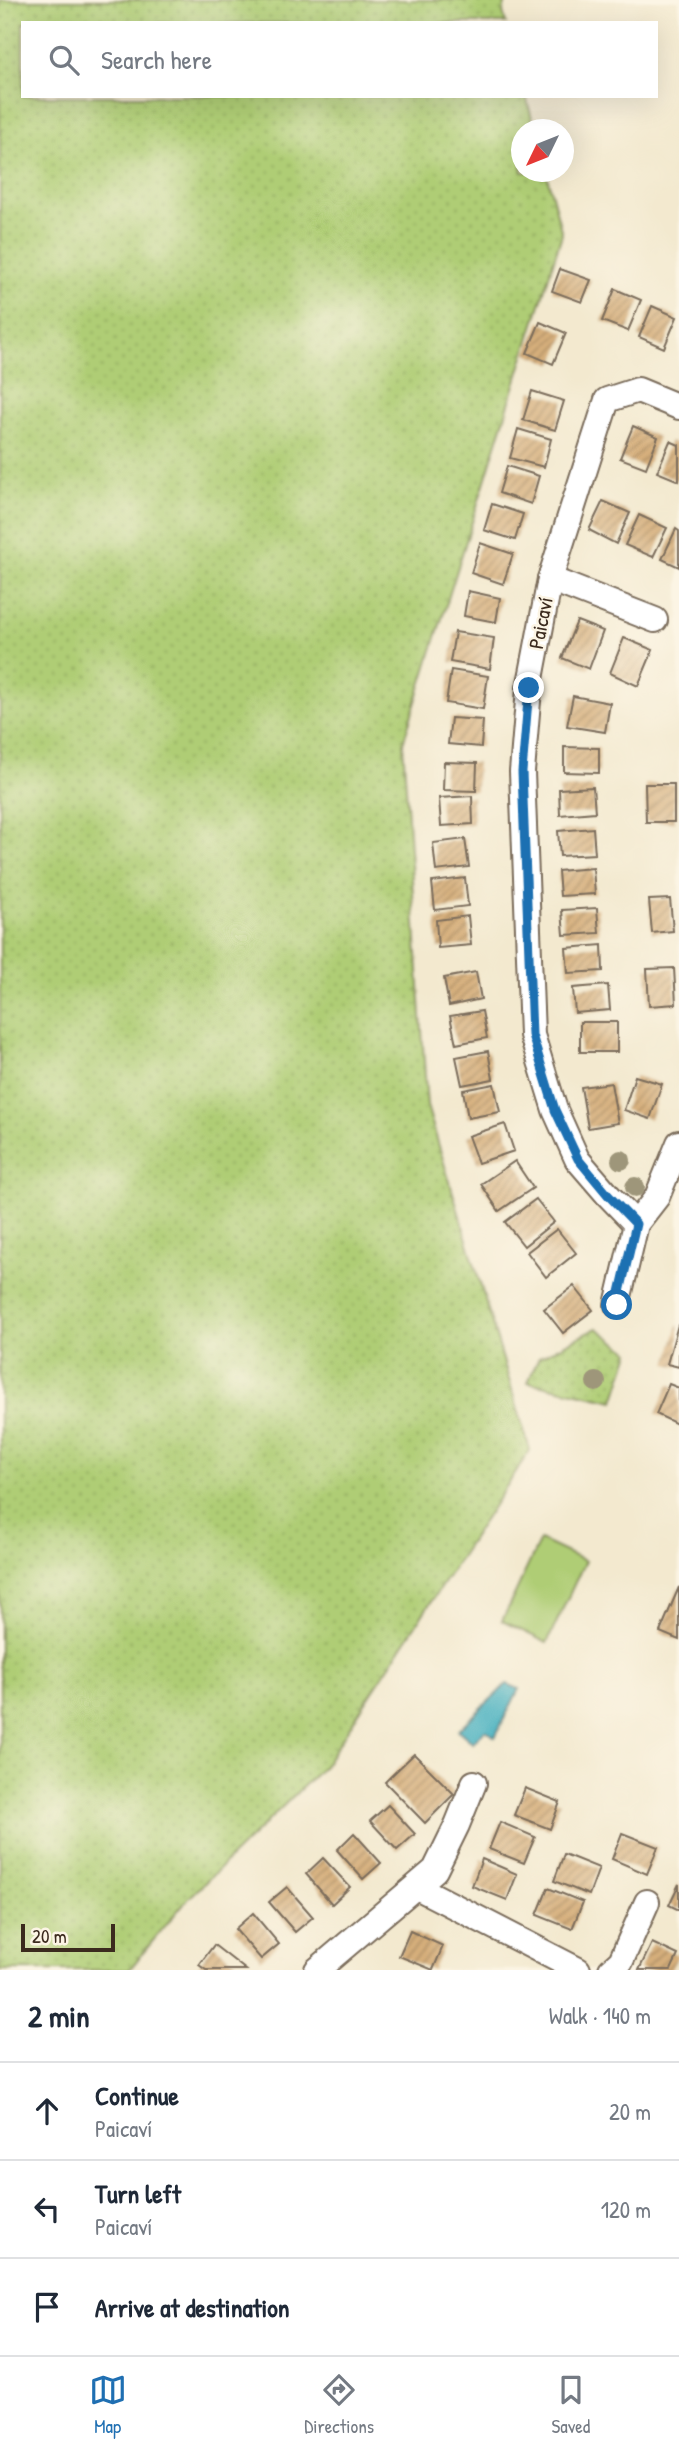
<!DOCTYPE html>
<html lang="en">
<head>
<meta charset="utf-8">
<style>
  :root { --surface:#fff; --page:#f6f6f7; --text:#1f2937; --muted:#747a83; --line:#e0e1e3; --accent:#1f6fb2 }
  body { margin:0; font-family:"Patrick Hand",sans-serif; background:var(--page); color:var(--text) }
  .compass { position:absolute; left:511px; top:119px; width:63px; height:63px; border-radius:50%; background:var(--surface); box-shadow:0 7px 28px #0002; rotate:227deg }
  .scale { position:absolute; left:21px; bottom:18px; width:94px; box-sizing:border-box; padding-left:7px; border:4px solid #3b2a1e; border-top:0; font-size:19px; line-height:24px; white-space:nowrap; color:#3b2a1e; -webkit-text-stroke:5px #fcf5e5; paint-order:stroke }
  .stop { position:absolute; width:21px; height:21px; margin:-16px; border:5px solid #1f6fb2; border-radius:50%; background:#fff }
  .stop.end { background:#1f6fb2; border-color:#fff; box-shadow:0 2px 7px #0008 }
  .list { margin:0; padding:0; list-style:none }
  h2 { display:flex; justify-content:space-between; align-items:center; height:91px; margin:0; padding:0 28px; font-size:30px }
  h2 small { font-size:23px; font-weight:400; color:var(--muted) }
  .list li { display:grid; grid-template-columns:46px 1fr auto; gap:21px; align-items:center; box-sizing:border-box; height:98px; padding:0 28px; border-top:2px solid var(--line) }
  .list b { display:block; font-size:26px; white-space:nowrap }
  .list p { margin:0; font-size:23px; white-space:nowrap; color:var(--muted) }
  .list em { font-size:23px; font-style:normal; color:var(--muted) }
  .icon { flex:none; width:38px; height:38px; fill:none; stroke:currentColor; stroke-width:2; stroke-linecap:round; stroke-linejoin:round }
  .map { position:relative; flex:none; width:679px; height:1970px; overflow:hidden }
  .search { position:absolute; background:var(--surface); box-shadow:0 7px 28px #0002; left:21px; right:21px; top:21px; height:77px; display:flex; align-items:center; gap:18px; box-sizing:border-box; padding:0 24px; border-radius:0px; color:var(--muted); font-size:26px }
  .sheet { height:385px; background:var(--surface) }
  nav { display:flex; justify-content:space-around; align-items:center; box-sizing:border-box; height:98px; border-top:2px solid var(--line); background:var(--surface); font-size:19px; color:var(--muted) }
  nav a { display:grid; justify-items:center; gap:4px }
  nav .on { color:var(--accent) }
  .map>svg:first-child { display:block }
</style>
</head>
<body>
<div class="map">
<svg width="679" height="1970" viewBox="0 0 679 1970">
  <defs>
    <pattern id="grass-dots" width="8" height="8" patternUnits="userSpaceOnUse" patternTransform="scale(1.75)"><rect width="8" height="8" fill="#afcd75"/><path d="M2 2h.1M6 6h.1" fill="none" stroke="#97b065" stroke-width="1.8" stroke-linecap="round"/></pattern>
    <pattern id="building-hatch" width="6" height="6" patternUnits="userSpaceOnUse" patternTransform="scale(1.75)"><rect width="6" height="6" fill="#d6af7c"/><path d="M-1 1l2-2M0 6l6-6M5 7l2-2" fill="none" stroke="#af8f65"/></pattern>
  </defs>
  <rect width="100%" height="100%" fill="#fcf5e5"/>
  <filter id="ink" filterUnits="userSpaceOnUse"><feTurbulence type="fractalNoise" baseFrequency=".0143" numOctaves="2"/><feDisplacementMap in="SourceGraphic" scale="14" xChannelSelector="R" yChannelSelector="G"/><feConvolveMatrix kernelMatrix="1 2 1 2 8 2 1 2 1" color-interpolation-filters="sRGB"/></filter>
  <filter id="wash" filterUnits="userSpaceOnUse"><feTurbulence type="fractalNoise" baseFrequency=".00686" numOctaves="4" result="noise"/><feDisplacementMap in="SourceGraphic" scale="28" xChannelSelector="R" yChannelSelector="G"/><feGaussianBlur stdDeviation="1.57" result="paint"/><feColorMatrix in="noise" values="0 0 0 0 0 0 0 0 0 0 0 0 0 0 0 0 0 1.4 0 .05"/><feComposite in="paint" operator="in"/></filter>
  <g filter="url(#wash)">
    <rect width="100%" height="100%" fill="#f3e9cf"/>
    <g fill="url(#grass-dots)" stroke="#757c4a" stroke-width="2">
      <path d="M0,0h506l-3,12 3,11h-483v73h503l9,33 -13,1v42h24l16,62 -159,509 24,363 103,344 -206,316 -140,137 -55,67h-129z"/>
      <path d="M597,1328l33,24 -16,49 -86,-19 11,-25z"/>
    </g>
    <path fill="#afcd75" stroke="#757c4a" stroke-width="2" d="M540,1540l45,21 -38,82 -45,-22z"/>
    <path fill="#42afbf" stroke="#3e6c6e" stroke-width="2" d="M507,1684l12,5 -24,48 -10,-7 -12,13 -15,-13z"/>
    <g id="blocks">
      <g fill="url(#building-hatch)">
        <path d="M560,269l31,11 -9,22 -30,-11z"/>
        <path d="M615,289l26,11 -13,31 -26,-10z"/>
        <path d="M652,306l25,11 -13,31 -25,-11z"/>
        <path d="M540,322l26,11 -13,31 -26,-11z"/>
        <path d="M532,391l32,10 -9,29 -32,-10z"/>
        <path d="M633,426l25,11 -12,31 -26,-10z"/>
        <path d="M518,429l33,10 -7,28 -34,-9z"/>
        <path d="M670,441l9,4v36l-22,-9z"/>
        <path d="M507,466l32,10 -8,28 -32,-11z"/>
        <path d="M603,501l27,12 -14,31 -27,-14z"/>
        <path d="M492,504l31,10 -8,26 -31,-10z"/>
        <path d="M639,515l28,13 -14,29 -28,-12z"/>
        <path d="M676,529l3,2v36l-17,-8z"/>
        <path d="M480,543l33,11 -10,30 -32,-11z"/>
        <path d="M468,591l32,7 -4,24 -32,-6z"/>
        <path d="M577,621l26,10 -14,38 -27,-11z"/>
        <path d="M455,632l39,6 -4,31 -40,-7z"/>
        <path d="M624,638l29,12 -15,36 -28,-13z"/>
        <path d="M451,670l37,6 -5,33 -37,-6z"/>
        <path d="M573,696l37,7 -5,29 -38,-6z"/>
        <path d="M451,718l32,2 -2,27 -33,-3z"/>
        <path d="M564,747l35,1v25l-35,-1z"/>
        <path d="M444,762l33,1 -1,28 -33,-1z"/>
        <path d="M645,784h29v38h-28z"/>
        <path d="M593,787l2,25 -35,3 -1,-26z"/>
        <path d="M472,796l1,28 -32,2 -2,-28z"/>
        <path d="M593,828l2,26 -35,2 -2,-25z"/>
        <path d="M465,839l4,28 -33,4 -3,-28z"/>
        <path d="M593,868l2,26 -35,2 -2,-25z"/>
        <path d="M465,878l3,28 -33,4 -3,-28z"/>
        <path d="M670,899l3,32 -21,2 -3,-33z"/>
        <path d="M597,908l2,25 -35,2 -2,-25z"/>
        <path d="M468,916l3,29 -33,3 -2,-28z"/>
        <path d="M602,945l1,26 -35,2 -2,-25z"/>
        <path d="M674,968l2,36 -27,2 -2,-37z"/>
        <path d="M476,972l5,27 -32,7 -5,-28z"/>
        <path d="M608,985l2,25 -35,3 -2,-25z"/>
        <path d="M482,1011l5,27 -31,6 -6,-28z"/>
        <rect x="580" y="1022" width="37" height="30"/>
        <path d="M488,1051l5,28 -31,6 -6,-28z"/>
        <path d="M635,1076l27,8 -12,35 -26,-9z"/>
        <path d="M611,1083l7,40 -30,5 -7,-41z"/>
        <path d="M494,1084l6,28 -32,6 -5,-28z"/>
        <path d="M505,1124l9,27 -36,12 -10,-27z"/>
        <path d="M515,1161l18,27 -34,23 -18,-27z"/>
        <path d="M536,1199l18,23 -30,24 -19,-24z"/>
        <path d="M557,1229l19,24 -30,24 -19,-25z"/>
        <path d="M574,1286l19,24 -30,23 -19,-24z"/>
        <path d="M678,1325h1v42l-12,-3z"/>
        <path d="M669,1384l10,4v37l-23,-11z"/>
        <path d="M679,1587v53l-19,-8z"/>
        <path d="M414,1754l40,40 -29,29 -40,-41z"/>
        <path d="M525,1788l35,14 -10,27 -36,-14z"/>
        <path d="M388,1805l27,29 -18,16 -27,-29z"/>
        <path d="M500,1822l35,15 -11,26 -35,-14z"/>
        <path d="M354,1833l27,30 -18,16 -26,-29z"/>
        <path d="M622,1833l36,14 -11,27 -35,-15z"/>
        <path d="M564,1854l35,14 -10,27 -35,-14z"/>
        <path d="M323,1858l27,29 -18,17 -26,-30z"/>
        <path d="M482,1859l35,15 -10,26 -35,-14z"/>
        <path d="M679,1884v26l-10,-5z"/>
        <path d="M287,1887l26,30 -18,15 -26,-30z"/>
        <path d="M548,1888l35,14 -11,27 -35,-14z"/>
        <path d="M253,1913l26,31 -18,15 -26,-30z"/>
        <path d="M410,1931l33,15 -10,24 -34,-14z"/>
        <path d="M652,1943l26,12 -7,15h-32z"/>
        <path d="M214,1945l32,25h-40l-7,-5z"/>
      </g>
    </g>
  </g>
  <g filter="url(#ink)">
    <use href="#blocks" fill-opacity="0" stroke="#7b6d5c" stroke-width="2"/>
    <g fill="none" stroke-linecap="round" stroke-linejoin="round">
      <g stroke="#7b6d5c" stroke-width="28">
        <g id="minor">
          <path d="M550,579l105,41"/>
          <path d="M636,1224l-28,-29 -31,-36 -22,-49 -23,-75 -10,-263 7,-83 21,-110 57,-179 31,-10 41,17"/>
          <path d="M617,1305l19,-81 21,-27 22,-54"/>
          <path d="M417,1887l161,83"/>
          <path d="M317,1970l118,-100 22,-45 17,-42"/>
          <path d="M611,1970l10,-9 26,-59"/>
        </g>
      </g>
      <use href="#minor" stroke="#fff" stroke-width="24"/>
    </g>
    <g fill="#9e967a">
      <circle cx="621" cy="1160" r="10"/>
      <circle cx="635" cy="1187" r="10"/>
      <circle cx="596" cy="1382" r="10"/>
    </g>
  </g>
  <g fill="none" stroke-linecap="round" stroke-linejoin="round" filter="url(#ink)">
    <path stroke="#1f6fb2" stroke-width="9" d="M529,688l-7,84 10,263 23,75 23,49 30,36 28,29 -19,81"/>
  </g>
  <g text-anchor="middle" stroke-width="5" stroke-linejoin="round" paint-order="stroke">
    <g font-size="21" fill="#3b2a1e" stroke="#fcf5e5">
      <text transform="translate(541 623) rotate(-79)" y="7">Paicaví</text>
    </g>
  </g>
</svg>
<svg class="compass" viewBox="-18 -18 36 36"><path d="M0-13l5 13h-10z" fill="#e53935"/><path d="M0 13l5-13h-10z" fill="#747a83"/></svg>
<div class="scale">20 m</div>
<div class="stop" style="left:617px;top:1305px"></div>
<div class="stop end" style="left:529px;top:688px"></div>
<div class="search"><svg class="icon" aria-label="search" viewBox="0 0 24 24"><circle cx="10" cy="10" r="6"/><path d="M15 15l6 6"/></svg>Search here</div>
</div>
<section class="sheet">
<h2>2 min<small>Walk · 140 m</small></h2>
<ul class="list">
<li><svg class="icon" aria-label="ahead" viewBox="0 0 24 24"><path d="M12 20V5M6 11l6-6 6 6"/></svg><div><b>Continue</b><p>Paicaví</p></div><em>20 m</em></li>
<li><svg class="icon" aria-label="left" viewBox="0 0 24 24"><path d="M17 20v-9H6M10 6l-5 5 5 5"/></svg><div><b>Turn left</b><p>Paicaví</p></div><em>120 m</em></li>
<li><svg class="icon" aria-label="arrive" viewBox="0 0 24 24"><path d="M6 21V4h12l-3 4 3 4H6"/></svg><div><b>Arrive at destination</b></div></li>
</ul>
</section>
<nav>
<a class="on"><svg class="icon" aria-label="map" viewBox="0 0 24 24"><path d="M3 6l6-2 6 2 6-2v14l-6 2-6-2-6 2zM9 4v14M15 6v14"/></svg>Map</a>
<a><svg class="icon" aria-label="directions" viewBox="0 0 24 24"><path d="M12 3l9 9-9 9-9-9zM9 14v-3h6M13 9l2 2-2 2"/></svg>Directions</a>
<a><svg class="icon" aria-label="saved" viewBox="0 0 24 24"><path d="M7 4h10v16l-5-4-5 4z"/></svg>Saved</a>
</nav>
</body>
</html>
